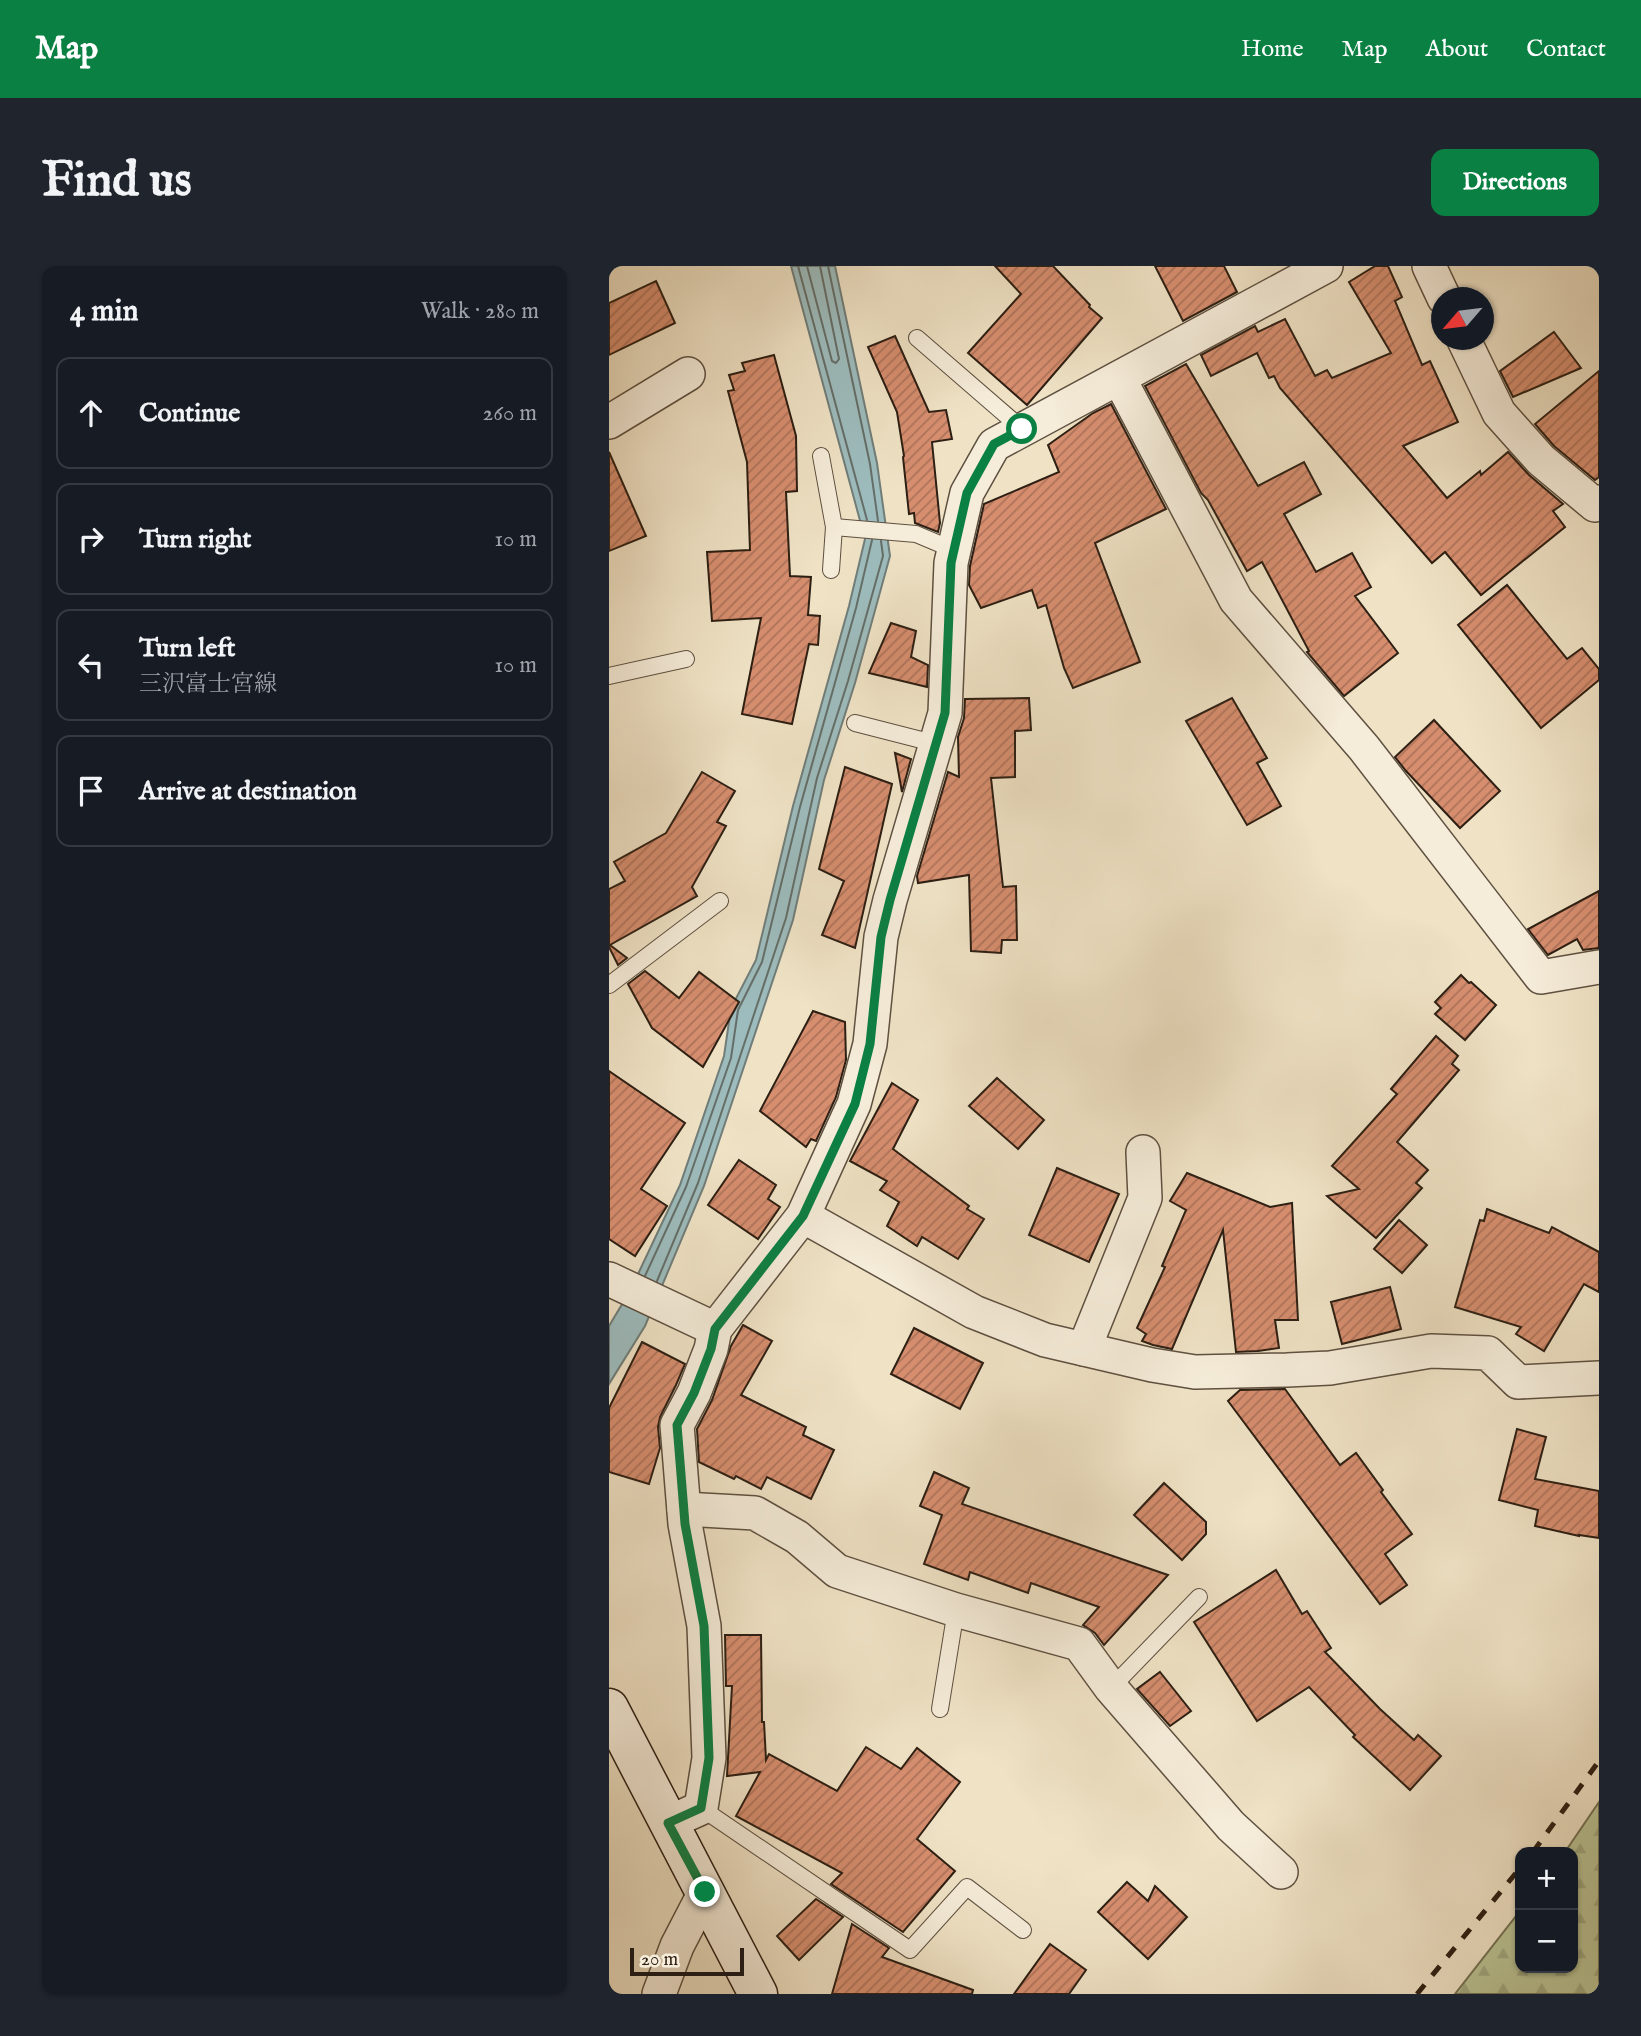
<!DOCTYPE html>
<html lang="en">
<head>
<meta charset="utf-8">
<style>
  :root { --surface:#171b24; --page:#20242c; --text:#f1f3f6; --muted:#9ea1a6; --line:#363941; --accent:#0b8043 }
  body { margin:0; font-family:"IM FELL English","Noto Serif JP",serif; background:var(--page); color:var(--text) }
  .controls { position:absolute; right:21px; bottom:21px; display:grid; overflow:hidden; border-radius:14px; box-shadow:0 2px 5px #0004 }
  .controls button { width:63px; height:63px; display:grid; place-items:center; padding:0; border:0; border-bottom:2px solid var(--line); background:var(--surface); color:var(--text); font:35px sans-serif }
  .compass { position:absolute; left:822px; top:21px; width:63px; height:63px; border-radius:50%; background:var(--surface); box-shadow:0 2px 5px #0004; rotate:242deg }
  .scale { position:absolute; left:21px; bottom:18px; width:114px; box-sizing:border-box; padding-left:7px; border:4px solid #2d1f13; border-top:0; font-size:19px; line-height:24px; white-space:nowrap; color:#2d1f13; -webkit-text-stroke:5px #f5ecd9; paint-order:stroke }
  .stop { position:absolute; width:21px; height:21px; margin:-16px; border:5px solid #0b8043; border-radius:50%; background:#fff }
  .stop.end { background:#0b8043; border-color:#fff; box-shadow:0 2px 7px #0008 }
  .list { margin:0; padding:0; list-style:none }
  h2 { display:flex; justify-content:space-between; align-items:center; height:91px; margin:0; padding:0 28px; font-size:30px }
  h2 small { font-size:23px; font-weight:400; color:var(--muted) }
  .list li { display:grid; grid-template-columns:46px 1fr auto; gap:21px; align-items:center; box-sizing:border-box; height:112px; margin:0 14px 14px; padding:0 14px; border:2px solid var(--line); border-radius:14px }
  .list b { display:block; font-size:26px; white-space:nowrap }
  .list p { margin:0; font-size:23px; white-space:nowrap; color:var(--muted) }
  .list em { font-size:23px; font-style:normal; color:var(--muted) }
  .icon { flex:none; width:38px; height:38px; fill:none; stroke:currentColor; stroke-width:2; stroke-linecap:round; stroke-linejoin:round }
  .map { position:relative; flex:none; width:990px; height:1728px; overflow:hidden; border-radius:14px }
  header { display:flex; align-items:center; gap:42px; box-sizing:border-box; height:98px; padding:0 35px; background:var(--accent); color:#fff }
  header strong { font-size:33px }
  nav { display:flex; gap:38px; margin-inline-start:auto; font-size:24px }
  .intro { display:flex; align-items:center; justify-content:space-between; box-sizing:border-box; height:168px; padding:0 42px }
  h1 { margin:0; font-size:49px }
  .button { padding:18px 32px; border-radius:14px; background:var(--accent); color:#fff; font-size:24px; font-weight:700 }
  main { display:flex; gap:42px; padding:0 42px }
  aside { flex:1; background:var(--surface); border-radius:14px; box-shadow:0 2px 5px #0004 }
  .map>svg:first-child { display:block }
</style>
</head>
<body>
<header>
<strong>Map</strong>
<nav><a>Home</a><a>Map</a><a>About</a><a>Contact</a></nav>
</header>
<div class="intro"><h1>Find us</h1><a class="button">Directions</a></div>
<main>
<aside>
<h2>4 min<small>Walk · 280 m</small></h2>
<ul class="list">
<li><svg class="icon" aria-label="ahead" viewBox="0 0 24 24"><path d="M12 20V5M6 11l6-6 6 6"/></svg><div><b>Continue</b></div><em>260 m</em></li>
<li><svg class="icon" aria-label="right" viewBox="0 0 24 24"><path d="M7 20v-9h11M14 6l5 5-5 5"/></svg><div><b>Turn right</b></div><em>10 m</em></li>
<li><svg class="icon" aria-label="left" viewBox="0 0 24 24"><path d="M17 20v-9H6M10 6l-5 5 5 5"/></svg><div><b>Turn left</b><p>三沢富士宮線</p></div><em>10 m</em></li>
<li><svg class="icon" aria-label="arrive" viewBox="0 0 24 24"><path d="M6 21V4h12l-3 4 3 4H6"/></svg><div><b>Arrive at destination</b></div></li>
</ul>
</aside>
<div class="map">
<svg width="990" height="1728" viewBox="0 0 990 1728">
  <defs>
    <pattern id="forest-firs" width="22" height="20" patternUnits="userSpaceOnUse" patternTransform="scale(1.75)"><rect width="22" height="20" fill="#bac394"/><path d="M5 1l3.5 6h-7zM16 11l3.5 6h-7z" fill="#a0a77f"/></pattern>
    <pattern id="building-hatch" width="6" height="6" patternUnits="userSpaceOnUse" patternTransform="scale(1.75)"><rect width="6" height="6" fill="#d68e6f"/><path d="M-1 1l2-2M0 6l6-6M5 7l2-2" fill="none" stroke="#ae735a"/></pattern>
  </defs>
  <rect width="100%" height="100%" fill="#efe2c5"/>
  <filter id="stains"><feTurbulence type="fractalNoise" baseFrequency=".00286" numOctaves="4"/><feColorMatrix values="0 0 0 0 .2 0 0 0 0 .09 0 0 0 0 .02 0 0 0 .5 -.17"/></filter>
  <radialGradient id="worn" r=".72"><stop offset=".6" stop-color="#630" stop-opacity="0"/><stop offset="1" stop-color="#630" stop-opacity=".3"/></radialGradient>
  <path fill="url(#forest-firs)" stroke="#747154" stroke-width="2" d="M990,1536v192h-144l65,-83v57h53v-116h-8z"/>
  <path fill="#9dbcbd" stroke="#707d79" stroke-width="2" d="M182,0h44l42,197 13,93 -35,127 -31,97 -31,140 -89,266 -59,140 -36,58v-58l21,-35 50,-106 44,-129 7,-48 25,-48 37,-154 56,-200 16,-67z"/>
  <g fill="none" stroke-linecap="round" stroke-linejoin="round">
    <g stroke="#656e68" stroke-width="2">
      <path d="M189,0l69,254"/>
      <path d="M198,0l25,95 4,2 3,-4 -19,-93"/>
      <path d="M219,0l42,198 8,57"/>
      <path d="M36,1010l41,-89 45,-129 7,-48 24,-48 38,-155 56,-199 16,-68"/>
      <path d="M48,1015l41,-98 88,-265 31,-140 31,-97 35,-125 -2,-15"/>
    </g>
  </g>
  <g fill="url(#building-hatch)" stroke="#2d1f13" stroke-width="2">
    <path d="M386,0h58l37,39 -1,2 13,11 -75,87 -59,-52 53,-59z"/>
    <path d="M546,0h69l13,26 -54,29z"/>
    <path d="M766,0h13l14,31 -7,4 27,64 8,-4 28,61 -55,24 44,52 33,-27 1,4 27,-23 21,23 34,29 -10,7 12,16 -84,68 -36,-43 -13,11 -152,-175 -6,-12 -5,2 -12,-25 -46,23 -10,-21 54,-29 3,6 27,-13 30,57 12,-6 5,8 59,-25 -42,-71z"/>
    <path d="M47,15l19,42 -66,32v-52z"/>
    <path d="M945,66l27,36 -68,29 -13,-26z"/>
    <path d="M286,70l34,76 17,-2 6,29 -20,3 8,81 -2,9 -23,-9 -1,-10 -5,1 -6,-57 1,-1 -7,-44 -29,-65z"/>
    <path d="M165,89l22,81 1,55 -11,1 4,84 21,1 -3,38 12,1 -2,29 -9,-1 -17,80 -50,-10 19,-96 -49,3 -5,-69 43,-2 -3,-88 -19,-71 6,-1 -5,-15 16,-4 -3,-8z"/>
    <path d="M577,98l72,122 46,-24 17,32 -37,20 32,58 36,-19 19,34 -16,9 43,57 -54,43 -37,-44 2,-1 -47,-89 -15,9 -39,-71 -7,-7 -56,-107z"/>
    <path d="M990,105v106l-4,3 -41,-34 -19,-22z"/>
    <path d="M502,138l55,105 -71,34 45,119 -67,26 -9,-20 -18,-63 -8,3 -6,-18 -51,18 -12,-23 1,-19 14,-62 75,-32 -11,-27 45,-32z"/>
    <path d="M0,186l37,84 -37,15z"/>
    <path d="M898,319l60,74 15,-11 17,21v11l-58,48 -83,-103z"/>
    <path d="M282,357l25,8 -5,26 17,8 -1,22 -58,-14z"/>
    <path d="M420,432l2,32 -16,1v46l-24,1 12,109 13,-1 1,54h-15l-1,13 -30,-2 -2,-76 -51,8 -1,-7 31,-104 11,5 -1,-40 6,-19 1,-19z"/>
    <path d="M623,432l35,60 -10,5 24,43 -34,19 -61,-104z"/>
    <path d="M825,454l66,71 -40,37 -54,-57 -11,-14z"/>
    <path d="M286,487l16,6 -9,33z"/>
    <path d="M236,501l47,17 -37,164 -33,-13 22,-54 -25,-12z"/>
    <path d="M93,506l33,19 -18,31 9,4 -34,61 5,9 -87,49 17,13 -9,7 -9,-18v-58l16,-8 -11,-19 52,-29z"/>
    <path d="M990,625v57l-16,2 -6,-11 -29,16 -20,-26z"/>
    <path d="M36,705l34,27 20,-26 40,30 -36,65 -51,-39 -24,-44z"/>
    <path d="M852,709l8,8 2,-1 25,23 -31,35 -30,-26 6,-6 -6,-6z"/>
    <path d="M204,745l32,11 1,38 -10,37 -20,44 -5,-2 -5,8 -46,-36z"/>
    <path d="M827,770l22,20 -6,8 7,6 -62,72 31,28 -12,13 6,5 -46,50 -49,-42 32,-7 -27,-23 65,-72 -6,-5z"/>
    <path d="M0,805l76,52 -44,66 26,17 -32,50 -26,-17z"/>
    <path d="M388,812l47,42 -26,29 -49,-43z"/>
    <path d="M283,817l26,17 -25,49 76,57 -2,3 17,10 -26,40 -36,-22 -5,9 -30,-20 12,-24 -19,-12 7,-9 -37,-20z"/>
    <path d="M130,894l37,25 -8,14 12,8 -22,32 -50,-34z"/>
    <path d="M448,902l62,26 -30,68 -60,-27z"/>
    <path d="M578,907l83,34 22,-4 6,117h-23l4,28 -21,3 -22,1 -13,-122 -51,119 -19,-4 -11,-4 4,-7 -9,-6 28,-61 -3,-1 24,-56 -16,-9z"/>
    <path d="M878,943l62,24 3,-6 47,25v40l-15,-8 -40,67 -28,-17 5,-7 -66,-20 25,-87 4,1z"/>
    <path d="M790,954l28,25 -25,28 -28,-24z"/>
    <path d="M781,1021l11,42 -59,15 -11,-42z"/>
    <path d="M134,1059l29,16 -31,54 65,32 -3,8 31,15 -23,49 -44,-22 -6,12 -25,-13 -2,3 -35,-17 -2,-33 15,-29 19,-54z"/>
    <path d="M305,1062l69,35 -23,46 -69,-35z"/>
    <path d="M33,1076l43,22 -9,21 -16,32 -2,10 2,21 -11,36 -40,-12v-64z"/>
    <path d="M676,1123l55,76 16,-12 27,37 -2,2 31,42 -27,20 22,31 -27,19 -152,-203 12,-11z"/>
    <path d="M908,1163l29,8 -11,42 64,12v47l-20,-3v1l-44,-10 3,-16 -39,-10z"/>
    <path d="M325,1206l35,16 -7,16 206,71 -64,70 -9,-12 -12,-8 16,-18 -68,-24 -3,10 -58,-21 -2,8 -44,-16 18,-49 -22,-9z"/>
    <path d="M555,1217l42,39v12l-24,26 -48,-45z"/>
    <path d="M667,1304l26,44 5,-3 24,37 -6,4 55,57 34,31 4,-5 23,21 -31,34 -57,-53 2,-2 -46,-48 -52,34 -63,-99z"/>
    <path d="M116,1369h36l1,87h2l2,38 3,-6 68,37 29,-44 35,22 16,-21 43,34 -43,57 38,32 -52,61 -72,-48 11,-11 -106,-57 24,-44 -33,4 5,-90h-6z"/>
    <path d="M551,1406l31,39 -21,15 -33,-37z"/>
    <path d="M518,1616l21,19 7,-15 32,31 -39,42 -50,-47z"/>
    <path d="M207,1633l27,18 -44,43 -22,-24z"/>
    <path d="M243,1658l37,24 -7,9 91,33 -1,4h-140z"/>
    <path d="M441,1678l36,26 -17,24h-55z"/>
  </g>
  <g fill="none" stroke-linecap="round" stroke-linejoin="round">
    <g stroke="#5e5040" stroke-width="18">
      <g id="service">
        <path d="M308,72l105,91"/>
        <path d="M212,190l13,71 -3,43"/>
        <path d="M225,261l82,7 38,16"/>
        <path d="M0,410l77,-17"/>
        <path d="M246,457l82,21"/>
        <path d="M0,719l111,-84"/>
        <path d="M502,1422l88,-91"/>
        <path d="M331,1443l16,-99"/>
        <path d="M92,1542l209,142 57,-63 56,43"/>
      </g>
    </g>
    <g stroke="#5e5040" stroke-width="36">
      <g id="minor">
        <path d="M820,0l15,32"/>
        <path d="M855,74l35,73 42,47 54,45 4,-3"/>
        <path d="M510,112l117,222 128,148 177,229 58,-10"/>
        <path d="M0,156l79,-48"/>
        <path d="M194,950l171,96 71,28 107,25 43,7 92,-2 43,-2 101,-17 57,2 30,29 81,-4"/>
        <path d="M0,1013l106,50"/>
        <path d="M475,1083l61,-151 -2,-46"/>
        <path d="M75,1243l71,4 42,24 40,34 119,39 123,34 32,44 120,138 50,46"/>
        <path d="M59,1557l33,-15 8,-50 -5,-132 -19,-102 -8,-99 17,-32 17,-44 4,-20 88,-113 51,-112 16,-60 11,-107 9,-37 55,-187 6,-150 16,-70 27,-48 332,-179"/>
        <path d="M50,1728l18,-48 28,-54"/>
      </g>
    </g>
    <g stroke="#2d1f13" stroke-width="41">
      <path id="secondary" d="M0,1442l149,286"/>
    </g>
    <use href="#service" stroke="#f5ecd9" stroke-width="16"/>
    <use href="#minor" stroke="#f5ecd9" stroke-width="33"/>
    <use href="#secondary" stroke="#f5ecd9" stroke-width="38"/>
    <g stroke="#2d1f13" stroke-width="5" stroke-dasharray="12 12" stroke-linecap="butt">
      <path d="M924,1586l66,-91"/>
      <path d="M808,1728l103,-126"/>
    </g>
  </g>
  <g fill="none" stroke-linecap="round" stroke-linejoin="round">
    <path stroke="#0b8043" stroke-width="9" d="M96,1626l-37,-69 33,-15 8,-50 -5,-132 -19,-102 -8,-99 17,-32 17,-44 4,-20 88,-113 52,-112 15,-60 11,-107 9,-37 55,-187 6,-150 16,-70 27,-49 28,-15"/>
  </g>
  <rect width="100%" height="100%" filter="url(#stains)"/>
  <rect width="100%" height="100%" fill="url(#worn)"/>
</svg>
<div class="controls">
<button>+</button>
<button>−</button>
</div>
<svg class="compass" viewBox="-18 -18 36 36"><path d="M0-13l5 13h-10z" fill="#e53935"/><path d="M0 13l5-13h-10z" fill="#9ea1a6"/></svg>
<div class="scale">20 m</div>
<div class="stop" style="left:413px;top:163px"></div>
<div class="stop end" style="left:96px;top:1626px"></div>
</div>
</main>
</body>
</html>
